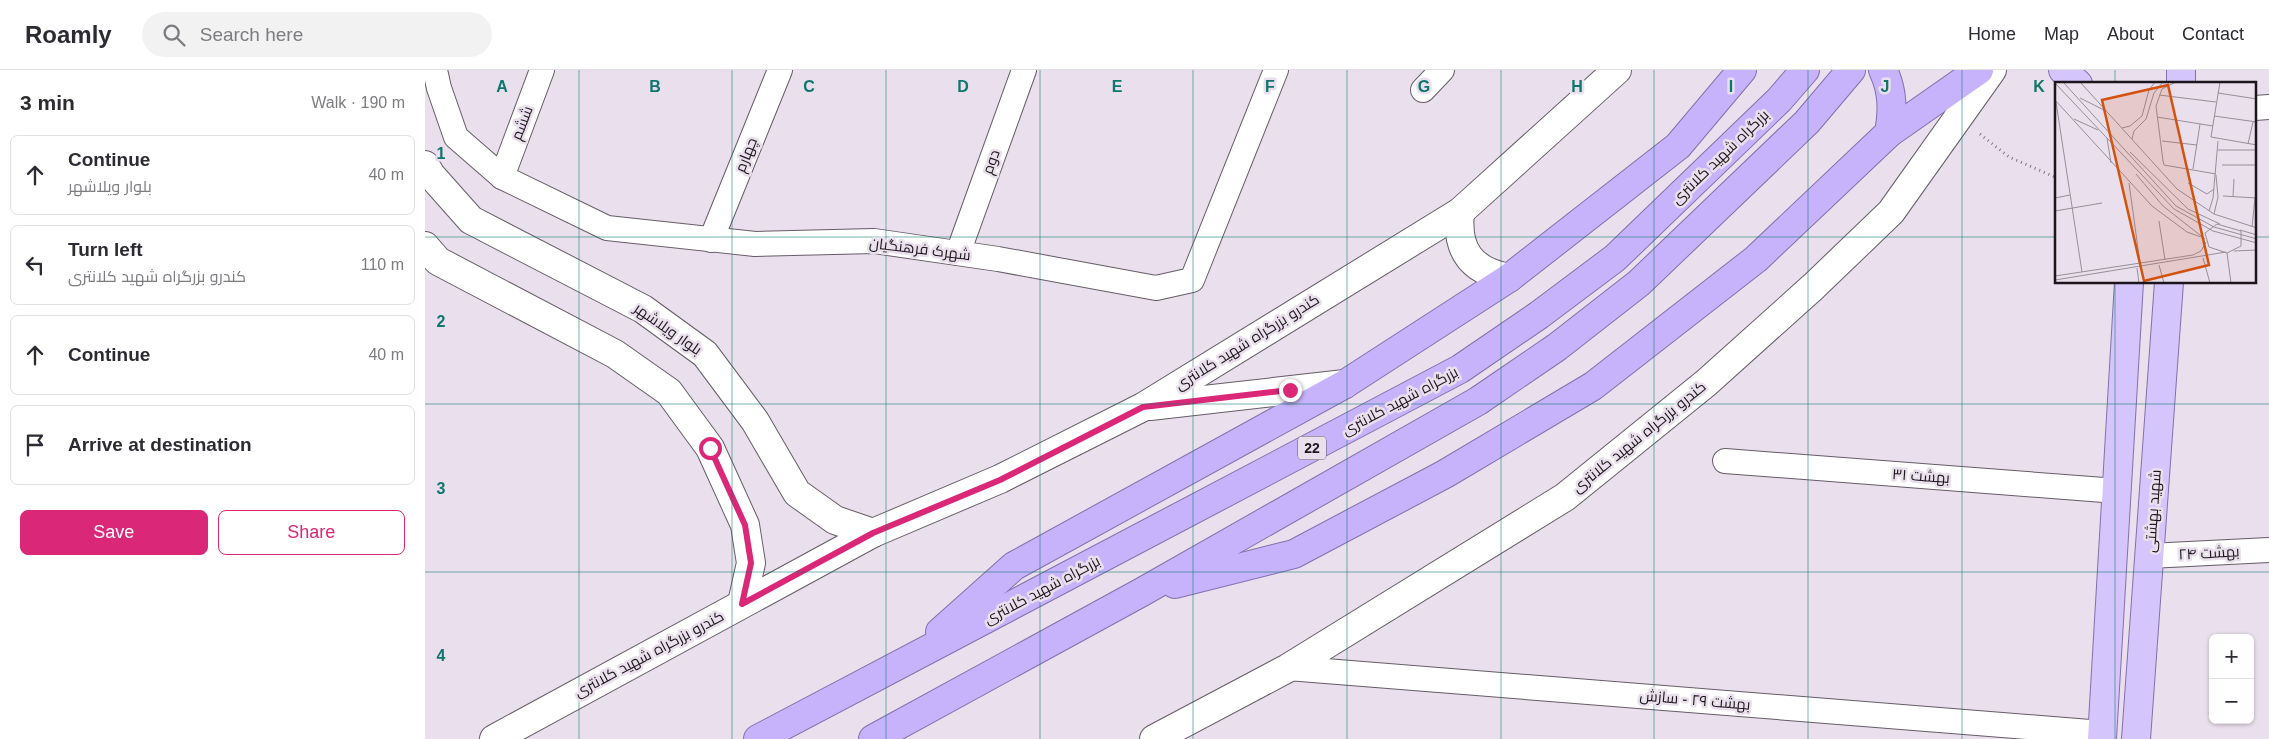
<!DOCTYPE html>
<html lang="en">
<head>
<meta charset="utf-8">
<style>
  :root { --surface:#fff; --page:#f2f2f3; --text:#2b2b33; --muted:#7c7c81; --line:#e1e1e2; --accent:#db2777 }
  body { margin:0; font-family:Arial,Cairo,sans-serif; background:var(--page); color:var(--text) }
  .controls { position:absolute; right:15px; bottom:15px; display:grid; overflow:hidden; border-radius:8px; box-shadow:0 1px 4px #0004 }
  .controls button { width:45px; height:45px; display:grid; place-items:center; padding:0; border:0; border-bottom:1px solid var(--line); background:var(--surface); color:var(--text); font:25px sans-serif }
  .stop { position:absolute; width:15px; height:15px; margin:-11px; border:4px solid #db2777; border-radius:50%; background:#fff }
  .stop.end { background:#db2777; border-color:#fff; box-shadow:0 1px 5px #0008 }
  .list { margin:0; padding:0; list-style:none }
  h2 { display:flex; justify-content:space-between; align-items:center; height:65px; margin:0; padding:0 20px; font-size:21px }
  h2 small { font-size:16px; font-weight:400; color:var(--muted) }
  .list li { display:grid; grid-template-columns:32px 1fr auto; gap:15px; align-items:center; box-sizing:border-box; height:80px; margin:0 10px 10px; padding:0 10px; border:1px solid var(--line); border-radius:8px }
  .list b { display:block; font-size:19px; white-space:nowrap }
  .list p { margin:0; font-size:16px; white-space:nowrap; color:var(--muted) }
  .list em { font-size:16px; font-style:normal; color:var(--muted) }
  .actions { display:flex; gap:10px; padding:15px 20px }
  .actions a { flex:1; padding:11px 0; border:1px solid var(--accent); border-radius:8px; text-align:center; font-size:18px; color:var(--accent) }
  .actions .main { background:var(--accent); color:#fff }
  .icon { flex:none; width:28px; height:28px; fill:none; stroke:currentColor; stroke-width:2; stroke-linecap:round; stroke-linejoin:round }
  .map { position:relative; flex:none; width:1844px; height:669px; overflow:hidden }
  header { display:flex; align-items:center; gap:30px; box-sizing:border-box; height:70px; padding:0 25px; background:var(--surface); border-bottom:1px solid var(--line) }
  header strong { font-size:24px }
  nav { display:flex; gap:28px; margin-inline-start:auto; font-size:18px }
  .search { width:350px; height:45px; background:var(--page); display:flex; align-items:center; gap:12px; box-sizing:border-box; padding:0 18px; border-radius:28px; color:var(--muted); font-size:19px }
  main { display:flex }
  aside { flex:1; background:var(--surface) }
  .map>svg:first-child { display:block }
</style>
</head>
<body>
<header>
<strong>Roamly</strong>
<div class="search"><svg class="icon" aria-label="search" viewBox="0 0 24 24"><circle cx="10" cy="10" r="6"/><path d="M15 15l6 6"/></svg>Search here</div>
<nav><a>Home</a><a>Map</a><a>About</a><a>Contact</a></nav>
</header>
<main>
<aside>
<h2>3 min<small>Walk · 190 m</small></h2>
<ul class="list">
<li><svg class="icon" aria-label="ahead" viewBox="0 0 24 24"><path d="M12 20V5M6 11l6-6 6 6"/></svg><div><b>Continue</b><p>بلوار ویلاشهر</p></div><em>40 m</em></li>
<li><svg class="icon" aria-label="left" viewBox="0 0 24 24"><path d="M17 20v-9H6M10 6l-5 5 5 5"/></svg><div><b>Turn left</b><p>کندرو بزرگراه شهید کلانتری</p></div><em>110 m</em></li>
<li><svg class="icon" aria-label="ahead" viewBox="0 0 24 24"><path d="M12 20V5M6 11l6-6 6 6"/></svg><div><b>Continue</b></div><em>40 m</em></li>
<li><svg class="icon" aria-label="arrive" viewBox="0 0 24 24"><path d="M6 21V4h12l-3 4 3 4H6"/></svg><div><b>Arrive at destination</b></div></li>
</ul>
<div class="actions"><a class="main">Save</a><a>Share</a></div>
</aside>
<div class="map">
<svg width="1844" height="669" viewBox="0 0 1844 669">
  <rect width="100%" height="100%" fill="#eadfec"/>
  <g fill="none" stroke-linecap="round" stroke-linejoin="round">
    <g stroke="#655c67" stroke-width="26">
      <g id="minor">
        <path d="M10,0l4,18 17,49 46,40 105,51 148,16 119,-3 124,18 158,29 36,-8 84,-210"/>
        <path d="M998,20l19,-20"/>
        <path d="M1830,38l14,-1"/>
        <path d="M77,107l40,-107"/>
        <path d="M286,170l69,-170"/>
        <path d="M533,183l66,-183"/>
        <path d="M1300,391l392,30"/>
        <path d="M1724,486l120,-6"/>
        <path d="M863,598l814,65"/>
      </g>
    </g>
    <g stroke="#655c67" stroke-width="30">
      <g id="tertiary">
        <path d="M0,95l6,10 40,45 172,89 62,45 50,67 42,72 38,27 38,13"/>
        <path d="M0,176l13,15 177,93 54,38 41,56 35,77 6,38 -9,40"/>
      </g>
    </g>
    <g stroke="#655c67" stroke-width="30">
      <g id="secondary">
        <path d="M1035,142c-4,38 11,59 49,66"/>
        <path d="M725,336l195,-22"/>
        <path d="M69,669l379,-206 127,-54 143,-72 317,-195 157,-142"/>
        <path d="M729,669l134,-71 277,-171 141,-114 108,-97 77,-74 101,-142"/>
      </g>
    </g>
    <g stroke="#8170ac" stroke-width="30">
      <g id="primary">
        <path d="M1638,0l15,14"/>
        <path d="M1756,0v14"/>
        <path d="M1677,669l27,-457"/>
        <path d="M1711,669l33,-457"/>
      </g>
    </g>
    <g stroke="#8170ac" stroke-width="30">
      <g id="trunk">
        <path d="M1458,0c10,21 10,40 6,63"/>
        <path d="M750,514l119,-30 151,-80 148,-88 163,-127 133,-126 90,-63"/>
        <path d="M515,562l74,-66 331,-182 164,-106 169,-132 64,-76"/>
        <path d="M333,669l702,-370 79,-54 76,-57 164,-158 26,-30"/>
        <path d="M448,669l269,-147 336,-191 79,-54 82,-64 168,-161 44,-52"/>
      </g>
    </g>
    <path stroke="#827b84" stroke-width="3" stroke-dasharray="1 4" stroke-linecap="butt" d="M1555,64l29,23 48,21"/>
    <use href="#minor" stroke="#fff" stroke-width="24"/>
    <use href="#tertiary" stroke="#fff" stroke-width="28"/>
    <use href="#secondary" stroke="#fff" stroke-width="28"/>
    <use href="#primary" stroke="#d4c6fc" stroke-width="28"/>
    <use href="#trunk" stroke="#c6b3fb" stroke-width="28"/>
  </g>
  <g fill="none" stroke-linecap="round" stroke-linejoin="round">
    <path stroke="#db2777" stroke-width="6" d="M285,378l35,77 6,38 -9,41 131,-71 127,-53 143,-73 147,-17"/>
  </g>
  <path fill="none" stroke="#0f766e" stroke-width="1" stroke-opacity="0.55" d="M154,0v669M307,0v669M461,0v669M615,0v669M768,0v669M922,0v669M1076,0v669M1229,0v669M1383,0v669M1537,0v669M1690,0v14M0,167h1632M1830,167h14M1690,212v457M0,334h1844M0,502h1844"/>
  <g text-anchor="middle" stroke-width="5" stroke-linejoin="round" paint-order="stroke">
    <rect fill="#eadfec" stroke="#58525a" stroke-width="1" x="873" y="366.5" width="28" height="23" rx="4"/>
    <g font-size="14" font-weight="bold" fill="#1a161b">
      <text x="887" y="383">22</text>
    </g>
    <g font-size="15" fill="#1a161b" stroke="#eadfec">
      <text transform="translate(97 53) rotate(-69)" y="5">ششم</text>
      <text transform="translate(321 85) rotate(-68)" y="5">چهارم</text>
      <text transform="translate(1295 87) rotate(-44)" y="5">بزرگراه شهید کلانتری</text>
      <text transform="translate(566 92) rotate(-70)" y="5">دوم</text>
      <text transform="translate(495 179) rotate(7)" y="5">شهرک فرهنگیان</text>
      <text transform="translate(243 259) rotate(35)" y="5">بلوار ویلاشهر</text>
      <text transform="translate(822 272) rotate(-32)" y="5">کندرو بزرگراه شهید کلانتری</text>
      <text transform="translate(975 331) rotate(-28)" y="5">بزرگراه شهید کلانتری</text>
      <text transform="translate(1214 367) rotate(-39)" y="5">کندرو بزرگراه شهید کلانتری</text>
      <text transform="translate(1496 406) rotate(4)" y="5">بهشت ۳۱</text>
      <text transform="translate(1728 441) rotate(-86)" y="5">شهید بهشتی</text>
      <text transform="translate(1784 483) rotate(-3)" y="5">بهشت ۲۴</text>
      <text transform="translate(617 520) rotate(-28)" y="5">بزرگراه شهید کلانتری</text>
      <text transform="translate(224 584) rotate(-28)" y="5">کندرو بزرگراه شهید کلانتری</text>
      <text transform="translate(1270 630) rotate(5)" y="5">بهشت ۲۹ - سازش</text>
    </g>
  </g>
  <g transform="translate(1630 12)">
    <rect width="201" height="201" fill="#eadfec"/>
    <path fill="none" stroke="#978f98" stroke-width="1" d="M8,0l113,124 38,21 43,12M25,0l97,107 37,25 43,14M121,0l-14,7 -6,17 7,55 1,4 52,9M165,0l-9,55 46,8M0,1l119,126 39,22 44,12M163,11l39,6M104,13l57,7M25,16l26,13M0,18l97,106 35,26 14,5M1,20l26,170M159,34l43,6M102,35l56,9M19,37l24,11M67,46l8,-2 12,-10 7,-26 6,-8M52,56l4,25M77,57l2,-8 12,-12 8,-26 9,-11M107,59l35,4M193,62l5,-22M163,68h39M75,70l58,57 32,15M167,83h35M138,87l7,-45M81,92l27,32 42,33M74,101l11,80M133,101l19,11 7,-5M168,114l34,2M178,115l1,-18M0,116l15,-3M0,129l47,-8M154,129l4,-13 5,-57M159,132l4,-17 -2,-22M104,139l6,39M162,142l24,7v15l-14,7 -18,-6 -4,-14zM197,145l3,-29M185,148l17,5M179,169l23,-1M172,171l4,30M148,176l7,25M104,183l5,18M82,186l2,15M0,194l138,-21 8,-4 5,-9M0,198l171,-28"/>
    <path fill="#d3520e" fill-opacity="0.15" stroke="#d3520e" stroke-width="2.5" d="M113,3l41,180 -65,16 -42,-181z"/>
    <rect width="201" height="201" fill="none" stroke="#1a161b" stroke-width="2.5"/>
  </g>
  <g font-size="16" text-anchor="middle" font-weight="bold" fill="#0f766e" stroke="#eadfec" stroke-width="5" stroke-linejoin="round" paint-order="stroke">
    <text x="77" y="22">A</text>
    <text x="230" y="22">B</text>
    <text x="384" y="22">C</text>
    <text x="538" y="22">D</text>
    <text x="692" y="22">E</text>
    <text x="845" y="22">F</text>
    <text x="999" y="22">G</text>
    <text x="1152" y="22">H</text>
    <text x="1306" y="22">I</text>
    <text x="1460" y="22">J</text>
    <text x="1614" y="22">K</text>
    <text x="16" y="89">1</text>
    <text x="16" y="257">2</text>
    <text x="16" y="424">3</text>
    <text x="16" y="591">4</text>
  </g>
</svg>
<div class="controls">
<button>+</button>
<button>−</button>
</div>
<div class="stop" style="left:285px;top:378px"></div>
<div class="stop end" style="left:865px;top:320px"></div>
</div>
</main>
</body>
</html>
